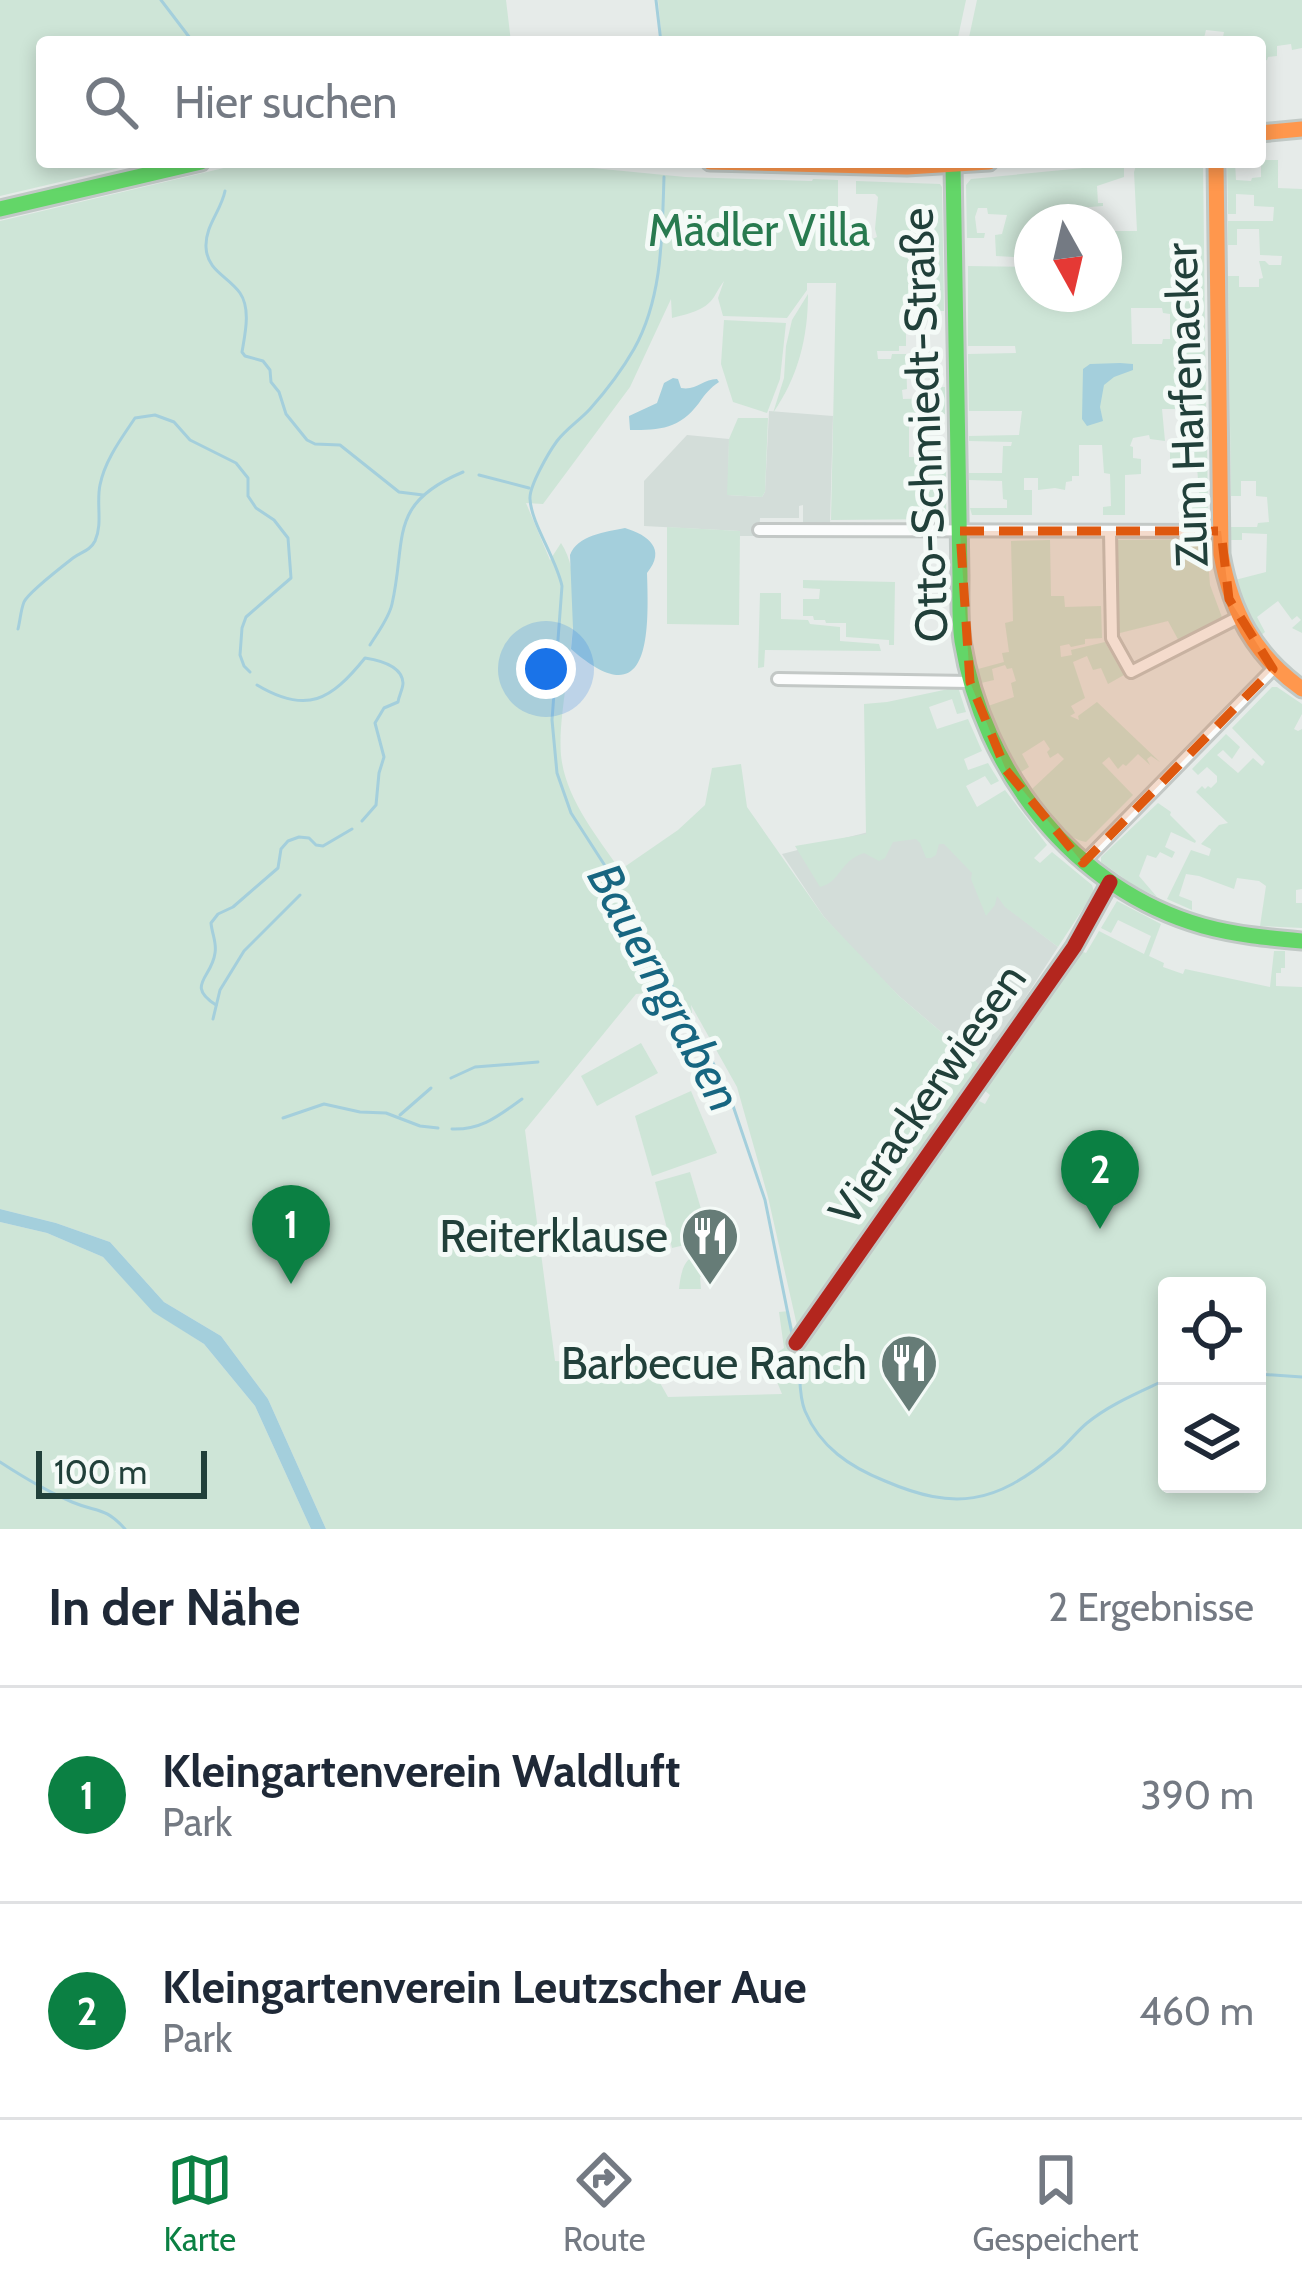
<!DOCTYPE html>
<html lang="de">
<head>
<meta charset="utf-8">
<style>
  :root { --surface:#fff; --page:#f6f6f7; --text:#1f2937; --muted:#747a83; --line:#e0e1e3; --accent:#0b8043 }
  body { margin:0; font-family:Cabin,sans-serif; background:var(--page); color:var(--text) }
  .controls { position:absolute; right:36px; bottom:36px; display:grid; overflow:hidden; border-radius:12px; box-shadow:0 6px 18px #0003 }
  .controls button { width:108px; height:108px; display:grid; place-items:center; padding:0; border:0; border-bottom:3px solid var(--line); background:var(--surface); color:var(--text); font:60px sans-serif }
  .compass { position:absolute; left:1014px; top:204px; width:108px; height:108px; border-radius:50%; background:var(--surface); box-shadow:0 6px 18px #0003; rotate:172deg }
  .scale { position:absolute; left:36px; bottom:30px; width:171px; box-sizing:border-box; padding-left:12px; border:6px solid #21403a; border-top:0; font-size:33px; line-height:42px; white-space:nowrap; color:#21403a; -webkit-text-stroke:9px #f4faf7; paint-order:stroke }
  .you { position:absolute; left:546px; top:669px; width:42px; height:42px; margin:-30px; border:9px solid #fff; border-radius:50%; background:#1a73e8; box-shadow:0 0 0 18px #1a73e833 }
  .badge { display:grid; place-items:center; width:78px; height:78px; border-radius:50%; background:var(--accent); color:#fff; font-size:39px; font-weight:700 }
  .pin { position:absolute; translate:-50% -99px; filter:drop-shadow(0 3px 6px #0008) }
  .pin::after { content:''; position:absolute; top:63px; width:42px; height:36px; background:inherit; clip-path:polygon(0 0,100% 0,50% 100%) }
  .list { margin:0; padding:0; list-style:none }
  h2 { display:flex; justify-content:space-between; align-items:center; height:156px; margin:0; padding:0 48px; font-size:51px }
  h2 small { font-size:39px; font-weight:400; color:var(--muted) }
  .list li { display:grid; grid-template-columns:78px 1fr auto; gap:36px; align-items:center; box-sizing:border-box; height:216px; padding:0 48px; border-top:3px solid var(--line) }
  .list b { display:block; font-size:45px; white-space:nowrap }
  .list p { margin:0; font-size:39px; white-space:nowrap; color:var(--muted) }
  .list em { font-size:39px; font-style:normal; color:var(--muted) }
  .icon { flex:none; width:66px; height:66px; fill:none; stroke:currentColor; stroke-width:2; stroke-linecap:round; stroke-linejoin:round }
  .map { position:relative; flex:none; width:1302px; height:1529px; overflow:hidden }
  .search { position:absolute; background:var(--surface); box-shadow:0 6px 18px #0003; left:36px; right:36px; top:36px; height:132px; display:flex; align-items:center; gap:30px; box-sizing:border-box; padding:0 42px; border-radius:12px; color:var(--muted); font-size:45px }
  .sheet { height:588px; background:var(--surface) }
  nav { display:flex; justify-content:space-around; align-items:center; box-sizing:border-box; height:168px; border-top:3px solid var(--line); background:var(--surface); font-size:33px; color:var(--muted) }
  nav a { display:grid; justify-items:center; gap:6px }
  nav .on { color:var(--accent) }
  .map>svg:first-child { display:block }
</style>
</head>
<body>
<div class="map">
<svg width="1302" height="1529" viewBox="0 0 1302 1529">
  <rect width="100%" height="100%" fill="#e6ebe9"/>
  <g fill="#d3ddd9">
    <path d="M769,411l64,5 -3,108 -27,-1v-18l-4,1v12h-39l-1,18h-19v-5l-96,-5v-45l43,-46 42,4 -1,56 34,2 3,-5z"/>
    <path d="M943,813l62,93 53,41 -77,119 -82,-70 -36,-36 -39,-43 -42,-63z"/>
  </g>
  <g fill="#cee5d7" fill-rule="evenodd">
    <path d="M0,0h506l5,42h-469v120h103l-145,34z"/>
    <path d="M658,0h308l-9,42h-295z"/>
    <path d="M977,0h325v48l-10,2 -1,-6 -14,2v10l-9,1 -1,3 -7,2v-20h-38l2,-10 -18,-2 -3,12h-235z"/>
    <path d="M1261,160h17v28l24,1v444l-10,-5 9,-8 -4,-4 -5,4 -14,-19 -21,16 8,15 -5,4 -13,-22 -12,-34 31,-8 1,-38 -25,-1v7h-11v-13h26l1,-4 11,-1 -2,-25 -11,-1v-15h-15v15h-10l-3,-220h11v11h20v-8l4,-1 -4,-17h6l4,4h12l1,-9 -22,-1 -1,-26h-22v16h-9v-24h45l1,-14 -20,-1v-11l-18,-1v20h-8l-1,-52h8l1,18 15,1 1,-3 9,-1z"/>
    <path d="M249,162h282l154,15 127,4 1,-2 25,1v44l17,1 -3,12 16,4 9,-4 -2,-8 3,-32 -3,-3h-19v-13l84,3 2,3 2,124h-34v7h-9l1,9h4v19h-7v5h-22l1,8h13l1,-5h14l1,35 -5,1 1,9 33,-1v-11h9v27l-36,2v41l37,1v58l-4,3 -111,1 5,-237h-29v7l-20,28 -64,-2 -5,-18 6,-17c-4,5 -7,11 -10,16 -9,14 -27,17 -42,21l-1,-19 -41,88 -87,117 -17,-1 24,57 11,-17c32,47 -5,155 0,212 4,43 36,81 59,115l58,-40 27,-25 7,-37 29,-4 6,43 77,110 75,79 82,70 -183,264 -30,-133 -31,-110 -46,-82 5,38 -37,-51 -23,2 -111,136 30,231 96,6 17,30 114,-3 -7,-17 -12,-15 21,-14 -5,-36 10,-1 7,31 6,7 15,-19 -1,-9 156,-218 7,-2 6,3 5,-9 -6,-5v-4l91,-137 11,4 13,-22 45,23 7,-18 -33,-16 -7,13 -10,-5 16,-27 44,23 -12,32 15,7 -1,4 20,7 2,-5 85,18 4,-36h11v17h-4v5h-5v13l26,1v542h-976l-58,-130 -47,-63 -57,-34 -54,-60 -54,-19 -56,-14v-988zM1167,1286h90v83l10,2 -3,18 -7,-3v98h-90z"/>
    <path d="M1137,162h66l3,254h-7v-10l-5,-3 -9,3v3h-23l3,32 -15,-2 -1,-4 -16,3 -3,8 3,1v11l8,1v15l-16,1v40h-22v-8l8,-1 -1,-32 -6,-1 -2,-28h-23v31h-7v5l-6,1 -1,8 -10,-2 -17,2v-12h-14v12h8v25h-60l-2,-7h37v-8l-4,-1 -1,-18 -33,-1v-7h33l1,-27h8l1,-4 -43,-1v-5l50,-1 3,-24h-53l-1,-57 48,-1 -1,-7h-47v-80l64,1v18h-5v4l5,1 1,10h13l1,-6h57v-63h33l-3,-59zM1131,308h31l1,5 7,1v25h-7l-1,5h-30z"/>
    <path d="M1124,164v13l-27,9 1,17h5v3l-26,2v14h-45v36l-36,-2 -1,-21 7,-1 5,-19 -19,-1 -1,-6h-9l-3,9 2,16h8l-1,5h-17l-1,-53 5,-6z"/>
    <path d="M808,294c0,44 -10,83 -35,119l11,-35 2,-32 6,-26z"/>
    <path d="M724,320l62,3 -6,56 -13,34 -34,-11 -12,-38z"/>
    <path d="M738,418h30l-3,74 -3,5 -35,-2 2,-56z"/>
    <path d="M1170,447h37l1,61 -5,6 -15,1 -1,-9 13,-1 -3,-38 -6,-1v6h-21z"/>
    <path d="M667,527l73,4 -1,94 -72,-1z"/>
    <path d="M1202,539l5,9 3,37 13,35 -43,23 -12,-22 -52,13 -3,-94z"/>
    <path d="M1050,540l1,56h13l1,11 36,-1 1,32 -17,1v5l-14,3 -2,-3 -9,2 1,11 11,-2 -1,-5 34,-8 19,33 -16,9 -7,-16 -8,2 -6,-14 -14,6 12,36 -14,8 4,7 -5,3 9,4 -1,-4 19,-14 63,60 -9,-6 -4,3 3,6 -12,-11 -12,12 -3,-2 -5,5 -9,-12 -7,6 31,32 -47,47c-23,-3 -41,-35 -54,-53l32,-30 -6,-6 -8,5 -3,-6 3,-3 -6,-9 -22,14 7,13 -8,5 -20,-35 -13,-31 26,-9 -3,-14 5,-2 -4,-13 -5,1 -2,-4 -13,4 2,11 -13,3 -3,-14 26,-7 -2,-9 7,-1 -4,-29 8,-2 -2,-80z"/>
    <path d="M803,580l92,2 -1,63h-5v-5l-43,-3v-14h-20l-1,-3h-11l-1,-4h-10v-17h16l1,-10 -17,-1z"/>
    <path d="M760,593h21v26l27,1 2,4 30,3v14l39,3 2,7 -116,-1 -1,17 -6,1z"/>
    <path d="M958,687l8,25 -9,2 -5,-15 -23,8 8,22 31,-10 14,32 -18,8 4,11 20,-7 11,18 -8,4 -6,-9 -19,10 11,21 28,-17 42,55 -13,13 6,5 12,-11 40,33 2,7 -36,55 -53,-40 -8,-11 -2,9 -9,11 -15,-37 1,-6 -28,-29h-5l-3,11 -5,3h-5l-6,-15 -4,-4 -23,3 -8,16 -6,3 -15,-8c-26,9 -22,28 -44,34l-25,-41 71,-12 -2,-130 23,-2z"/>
    <path d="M1272,687h5l25,17v10l-8,15 4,2 4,-2v160l-6,1v13h6v25l-42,-2 6,-40 -7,-5 -22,-3 -3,11 -35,-13 -13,-2 -7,22 13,5v9l-25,-11 24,-49 18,6 2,-7 -10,-5 18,-19 9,-2 -32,-31 6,-6 3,3 3,-3 3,2 6,-6v-6l-10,-9 -9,8 -6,-6 34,-35 14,13 -8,12 -9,-9 -6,5 21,18 15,-15 9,8 3,-4 -33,-34z"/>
    <path d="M1158,803l13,9 -1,3 26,26 -1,2 -24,-11 -6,15 10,5 -3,6 -12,-6 -4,6 -9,-3 -8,21 18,21 -24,-12 -32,-23v-5z"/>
    <path d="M641,1043l17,30 -61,33 -16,-30z"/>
    <path d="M691,1091l26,62 -65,23 -17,-60z"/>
    <path d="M690,1172l20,67 -38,9 -17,-66z"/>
    <path d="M0,1222l47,11 56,24 50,54 51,33 51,62 56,123h-311z"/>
    <path d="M717,1249l2,15 -16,3 1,9 -4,1 1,12h-22c3,-29 10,-36 38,-40z"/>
  </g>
  <g fill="#a4cfdc">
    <path d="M1120,363l13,1v6l-19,7 -10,8 -4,22 3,14 -16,5 -5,-7 1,-50 7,-5z"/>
    <path d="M673,378l5,1 3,9c15,3 22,-9 36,-9l2,3c-9,6 -14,12 -20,21 -20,26 -38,27 -69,27l-1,-14 28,-13 7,-20z"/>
    <path d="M625,528c23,7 42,21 22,45 2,59 4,146 -76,76l2,-21 -3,-73c7,-20 36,-23 55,-27z"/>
    <path d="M0,1209l56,14 54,19 54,60 57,34 47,63 58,130h-15l-56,-123 -51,-62 -51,-32 -50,-55 -56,-24 -47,-11z"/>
  </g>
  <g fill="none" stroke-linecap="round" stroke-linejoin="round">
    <g stroke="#a4cfdc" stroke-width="3">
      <path d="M161,0l32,42"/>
      <path d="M656,0l5,42"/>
      <path d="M664,177c-2,58 -1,120 -30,172 -12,21 -28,42 -44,60 -10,11 -24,20 -33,32 -8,11 -28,45 -27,58 1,24 26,59 32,87l-10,134 5,53 14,40 49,76 108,202 37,109 28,139"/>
      <path d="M225,191c-4,20 -20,35 -19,56 1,24 22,29 34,46 11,16 5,41 2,59l3,4 18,5 7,9 1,12 8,10 7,22 21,26 8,4 25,1 59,47 24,3"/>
      <path d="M479,475l50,13"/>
      <path d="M18,629c2,-8 3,-20 6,-27 4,-9 40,-37 49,-44 8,-6 17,-7 22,-17 8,-17 1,-38 5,-56 5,-25 21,-46 35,-67l20,-3 19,7 16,18 46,23 12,15v18l8,12 18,12 14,18 3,40 -45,39 -4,11 -2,27 4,11 6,6"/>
      <path d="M370,645c8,-13 19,-27 22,-41 15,-66 -5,-100 71,-132"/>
      <path d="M257,685c50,30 74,15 108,-27 13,2 37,7 38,25 0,6 -4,12 -5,19l-14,6 -9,15 9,34 -5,16 -3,32 -14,16"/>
      <path d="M216,1005c-31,-20 -4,-27 -1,-52 2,-10 -3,-19 -4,-30l7,-9 15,-7 45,-39 3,-19 7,-8 11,-4 10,1 7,7 7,1 29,-17"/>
      <path d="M213,1019l7,-29 24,-39 56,-56"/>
      <path d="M451,1078l24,-11 63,-5"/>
      <path d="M400,1115l31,-27"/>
      <path d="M283,1118l41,-14 36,8 26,1 34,13 18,2"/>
      <path d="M452,1129c30,1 46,-13 70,-30"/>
      <path d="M796,1348c6,20 1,44 9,63 15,36 45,56 80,70 70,30 110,23 169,-26 12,-9 21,-22 33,-32 23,-19 53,-31 80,-44"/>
      <path d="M1257,1374l45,3"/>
      <path d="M0,1462c23,15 46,29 72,40 26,11 32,4 53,27"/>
    </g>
    <g stroke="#c3c8c6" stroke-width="16">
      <g id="street">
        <path d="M759,530l462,1"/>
        <path d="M1110,532l2,106 19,34 106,-54"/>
        <path d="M778,679l192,3"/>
        <path d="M1083,863l190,-194"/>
      </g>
    </g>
    <g stroke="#c1c9c6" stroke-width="21">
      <g id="fast">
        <path d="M953,165c2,98 3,195 5,293 1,40 1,79 2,119 0,21 -1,43 2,64 21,130 111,248 241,285 33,9 65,12 99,15"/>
        <path d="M0,209l201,-47"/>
      </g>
    </g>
    <g stroke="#c1c9c6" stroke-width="21">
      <g id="slow">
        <path d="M1260,133l42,-4"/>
        <path d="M710,162l197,5 82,-5"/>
        <path d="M1216,162l5,392c10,57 33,101 81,135"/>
      </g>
    </g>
    <g stroke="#c1c9c6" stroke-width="21">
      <path id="jam" d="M796,1343l278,-396 36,-65"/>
    </g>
    <use href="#street" stroke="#fbfcfc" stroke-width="10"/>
    <use href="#fast" stroke="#63d668" stroke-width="15"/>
    <use href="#slow" stroke="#ff974d" stroke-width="15"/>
    <use href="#jam" stroke="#b3261e" stroke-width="15"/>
  </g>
  <path fill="#de580e" fill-opacity="0.2" stroke="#de580e" stroke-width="9" stroke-dasharray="24 15" stroke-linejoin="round" d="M960,531h261l8,68 44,70 -190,194 -77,-93 -36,-88z"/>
  <defs>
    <g id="restaurant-pin" transform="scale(3)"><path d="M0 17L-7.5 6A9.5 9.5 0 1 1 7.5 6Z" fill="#667c77" stroke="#f4faf7"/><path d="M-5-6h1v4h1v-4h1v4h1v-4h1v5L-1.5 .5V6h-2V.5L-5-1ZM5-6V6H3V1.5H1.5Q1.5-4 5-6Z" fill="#fff"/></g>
  </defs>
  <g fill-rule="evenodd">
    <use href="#restaurant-pin" x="710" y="1236"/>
    <use href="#restaurant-pin" x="909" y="1363"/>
  </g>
  <g text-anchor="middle" stroke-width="10" stroke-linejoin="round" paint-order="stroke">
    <g font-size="45" fill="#287a4f" stroke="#f4faf7">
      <text x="759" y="246">Mädler Villa</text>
    </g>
    <g font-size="45" fill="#21403a" stroke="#f4faf7">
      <text transform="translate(1186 405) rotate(-92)" y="16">Zum Harfenacker</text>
      <text transform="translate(924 425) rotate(-92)" y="16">Otto-Schmiedt-Straße</text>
      <text transform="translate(927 1094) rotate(-55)" y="16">Vierackerwiesen</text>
    </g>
    <g font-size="45" fill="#21403a" stroke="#f4faf7" text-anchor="end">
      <text x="668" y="1252">Reiterklause</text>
      <text x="867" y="1379">Barbecue Ranch</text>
    </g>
    <g font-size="48" font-style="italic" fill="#176681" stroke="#f4faf7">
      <text transform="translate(665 987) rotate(62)" y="17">Bauerngraben</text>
    </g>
  </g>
</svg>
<div class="controls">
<button><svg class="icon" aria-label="locate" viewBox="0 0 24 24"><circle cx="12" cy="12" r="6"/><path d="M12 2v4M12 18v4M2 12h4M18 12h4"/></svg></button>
<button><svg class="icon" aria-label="layers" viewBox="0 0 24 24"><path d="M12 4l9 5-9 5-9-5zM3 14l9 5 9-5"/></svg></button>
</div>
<svg class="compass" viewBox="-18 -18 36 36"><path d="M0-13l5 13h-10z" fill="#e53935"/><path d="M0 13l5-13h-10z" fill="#747a83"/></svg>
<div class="scale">100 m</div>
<div class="you"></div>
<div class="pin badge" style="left:291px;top:1284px">1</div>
<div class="pin badge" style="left:1100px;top:1229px">2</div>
<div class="search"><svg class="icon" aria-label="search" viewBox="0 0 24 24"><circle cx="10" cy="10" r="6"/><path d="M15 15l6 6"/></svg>Hier suchen</div>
</div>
<section class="sheet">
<h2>In der Nähe<small>2 Ergebnisse</small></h2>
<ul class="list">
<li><span class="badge">1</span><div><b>Kleingartenverein Waldluft</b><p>Park</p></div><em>390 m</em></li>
<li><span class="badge">2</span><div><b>Kleingartenverein Leutzscher Aue</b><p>Park</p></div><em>460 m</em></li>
</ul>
</section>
<nav>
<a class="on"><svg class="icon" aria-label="map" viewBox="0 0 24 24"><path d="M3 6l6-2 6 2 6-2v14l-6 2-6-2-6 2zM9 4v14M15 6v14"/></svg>Karte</a>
<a><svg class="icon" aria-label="directions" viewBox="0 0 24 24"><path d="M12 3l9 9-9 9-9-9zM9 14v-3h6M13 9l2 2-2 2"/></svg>Route</a>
<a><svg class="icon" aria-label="saved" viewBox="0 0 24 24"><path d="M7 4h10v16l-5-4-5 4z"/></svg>Gespeichert</a>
</nav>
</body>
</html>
